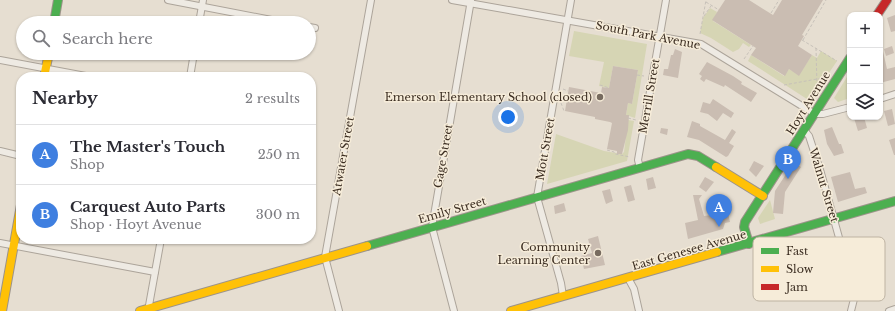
<!DOCTYPE html>
<html lang="en">
<head>
<meta charset="utf-8">
<style>
  :root { --surface:#fff; --page:#f2f2f3; --text:#2b2b33; --muted:#7c7c81; --line:#e1e1e2; --accent:#111827 }
  body { margin:0; font-family:"Libre Baskerville",serif; background:var(--page); color:var(--text) }
  .controls { position:absolute; right:12px; top:12px; display:grid; overflow:hidden; border-radius:8px; box-shadow:0 1px 3px #0004 }
  .controls button { width:36px; height:36px; display:grid; place-items:center; padding:0; border:0; border-bottom:1px solid var(--line); background:var(--surface); color:var(--text); font:20px sans-serif }
  .you { position:absolute; left:508px; top:117px; width:14px; height:14px; margin:-10px; border:3px solid #fff; border-radius:50%; background:#1a73e8; box-shadow:0 0 0 6px #1a73e833 }
  .badge { display:grid; place-items:center; width:26px; height:26px; border-radius:50%; background:var(--accent); color:#fff; font-size:13px; font-weight:700 }
  .pin { position:absolute; translate:-50% -33px; filter:drop-shadow(0 1px 2px #0008) }
  .pin::after { content:''; position:absolute; top:21px; width:14px; height:12px; background:inherit; clip-path:polygon(0 0,100% 0,50% 100%) }
  .list { margin:0; padding:0; list-style:none }
  h2 { display:flex; justify-content:space-between; align-items:center; height:52px; margin:0; padding:0 16px; font-size:17px }
  h2 small { font-size:13px; font-weight:400; color:var(--muted) }
  .list li { display:grid; grid-template-columns:26px 1fr auto; gap:12px; align-items:center; box-sizing:border-box; height:60px; padding:0 16px; border-top:1px solid var(--line) }
  .list b { display:block; font-size:15px; white-space:nowrap }
  .list p { margin:0; font-size:13px; white-space:nowrap; color:var(--muted) }
  .list em { font-size:13px; font-style:normal; color:var(--muted) }
  .icon { flex:none; width:22px; height:22px; fill:none; stroke:currentColor; stroke-width:2; stroke-linecap:round; stroke-linejoin:round }
  .map { position:relative; flex:none; width:895px; height:311px; overflow:hidden }
  .search { position:absolute; background:var(--surface); box-shadow:0 1px 3px #0004; left:16px; top:16px; width:300px; height:44px; display:flex; align-items:center; gap:10px; box-sizing:border-box; padding:0 14px; border-radius:22px; color:var(--muted); font-size:15px }
  .panel { position:absolute; background:var(--surface); box-shadow:0 1px 3px #0004; left:16px; top:72px; width:300px; height:172px; border-radius:16px }
  .map>svg:first-child { display:block }
</style>
</head>
<body>
<div class="map">
<svg width="895" height="311" viewBox="0 0 895 311">
  <rect width="100%" height="100%" fill="#e6ded1"/>
  <g fill="#d6d5b4">
    <path d="M710,8l7,4 -4,9 38,24 -2,2 -6,-4 -4,6 -6,3 -22,-14 -11,-5 3,-15z"/>
    <path d="M574,31l73,13 -12,74 -9,-3 2,-12 4,1 6,-34 -25,-4 -4,22 -10,-2 5,-24 -35,-6z"/>
    <path d="M821,51l16,10 -27,40 -62,-40 3,-6 33,21 5,-7 10,6 13,-20 5,3z"/>
    <path d="M850,72v26l-12,4 -4,-4z"/>
    <path d="M628,120l6,1 -7,40 -80,23 9,-50 48,17 18,3 2,-2z"/>
    <path d="M770,200l5,19 -15,5 -2,-6z"/>
  </g>
  <g fill="#cabdb2">
    <path d="M725,0h24l24,15 9,-15h41l-21,35 2,1 -6,10 14,9 -13,21 -10,-7 -4,7 -34,-21 5,-7 -44,-28z"/>
    <path d="M895,15v16l-4,1 -4,-14z"/>
    <path d="M892,46l2,7 -8,3 -2,-7z"/>
    <path d="M882,47l5,22 8,-2v12l-15,4v-35z"/>
    <path d="M675,49l7,3 -4,26 -15,-3 1,-6h4l3,-14h2z"/>
    <path d="M707,62l26,14 9,6 -1,2 16,9 -6,9 -26,-17 -1,2 -18,-8 -2,3 -4,-3 2,-3 -3,-2z"/>
    <path d="M613,66l25,4 -6,34 -4,-1 -2,12h3l-1,15 -6,24h-5v-3l-10,-2 5,-26 -2,-1 -15,-3v-2l-30,-6 4,-24 32,6 1,-6 7,1z"/>
    <path d="M713,99l21,14 -3,5 -8,-5 -6,8 -9,-7 -8,-2 3,-10 7,2z"/>
    <path d="M892,109l3,15 -7,2 -4,-15z"/>
    <path d="M864,117l3,11 -9,3 -4,-13z"/>
    <path d="M692,121l8,3v2l25,14 7,-11 4,3 -7,11 5,3 -6,10 -2,1 -27,-17 -12,-3z"/>
    <path d="M832,127l7,17h2l3,9 -10,3 -7,-12 -3,-14z"/>
    <path d="M661,128l7,1 -1,6 -7,-2z"/>
    <path d="M895,138v17h-1l-5,-15z"/>
    <path d="M754,161l10,5 -8,11 -7,-7z"/>
    <path d="M794,162l7,5 -16,25 -2,22 -10,-1 2,-22z"/>
    <path d="M850,172l5,17 10,-2 2,6 -29,9 -7,-25z"/>
    <path d="M653,177l3,11 -8,2 -2,-11z"/>
    <path d="M705,177l9,5 -8,10 -7,-5z"/>
    <path d="M631,185l4,15 -7,2 -4,-15z"/>
    <path d="M610,189l3,12 -7,3 -4,-13z"/>
    <path d="M693,195h9l-3,4 5,17 24,-3 2,9 -5,1 -2,6 -35,10 -3,-16 13,-3z"/>
    <path d="M564,203l2,8 -11,3 -1,-8z"/>
    <path d="M598,236l7,29 -21,4 -3,-13 11,-3 -4,-14z"/>
  </g>
  <g fill="none" stroke-linecap="round" stroke-linejoin="round">
    <g stroke="#aca49a" stroke-width="8">
      <g id="street">
        <path d="M168,0l119,23"/>
        <path d="M452,0l249,44 114,70h8l27,-7"/>
        <path d="M199,23l4,-23"/>
        <path d="M309,27l6,1"/>
        <path d="M0,60l91,17"/>
        <path d="M190,77l4,-24"/>
        <path d="M880,99l15,-5"/>
        <path d="M804,130l5,6 12,37 34,122 -4,16"/>
        <path d="M0,151l21,5"/>
        <path d="M640,168l-2,-8 28,-160"/>
        <path d="M0,243l155,29"/>
        <path d="M628,278l6,11 5,22"/>
        <path d="M563,296l-2,-13 -24,-86 34,-197"/>
        <path d="M148,311l13,-72"/>
        <path d="M339,311l-14,-54 46,-257"/>
        <path d="M454,311l-22,-84 39,-227"/>
        <path d="M889,311l6,-2"/>
      </g>
    </g>
    <g stroke="#9c938a" stroke-width="10">
      <g id="fast">
        <path d="M54,23l4,-23"/>
        <path d="M749,244l-5,-17 1,-5 105,-164"/>
        <path d="M367,246l321,-92 10,2 18,11"/>
        <path d="M717,252l178,-51"/>
      </g>
    </g>
    <g stroke="#9c938a" stroke-width="10">
      <g id="slow">
        <path d="M44,77l5,-24"/>
        <path d="M716,167l47,29"/>
        <path d="M2,311l19,-106"/>
        <path d="M140,311l227,-65"/>
        <path d="M511,311l206,-59"/>
      </g>
    </g>
    <g stroke="#9c938a" stroke-width="10">
      <path id="jam" d="M877,15l10,-15"/>
    </g>
    <g stroke="#c7c1b9" stroke-width="1" stroke-dasharray="3 2" stroke-linecap="butt">
      <path d="M706,2l13,8"/>
      <path d="M771,13l8,-13"/>
      <path d="M704,16l7,-10"/>
      <path d="M700,34l6,-34"/>
      <path d="M802,40l35,21"/>
      <path d="M803,40l23,-40"/>
      <path d="M816,48l1,39 3,2"/>
      <path d="M744,59l9,-13"/>
      <path d="M637,75l7,1"/>
      <path d="M600,85l9,3"/>
      <path d="M784,85l44,-8"/>
      <path d="M563,89l5,2"/>
      <path d="M561,103l3,8"/>
      <path d="M628,118l8,2"/>
      <path d="M607,150l7,2 1,2 15,3"/>
    </g>
    <use href="#street" stroke="#eeeae3" stroke-width="6"/>
    <use href="#fast" stroke="#4caf50" stroke-width="8"/>
    <use href="#slow" stroke="#ffc107" stroke-width="8"/>
    <use href="#jam" stroke="#c62828" stroke-width="8"/>
  </g>
  <g fill="#776b5f" stroke="#f6ecd9" stroke-width="1.5">
    <circle cx="600" cy="97" r="4"/>
    <circle cx="598" cy="253" r="4"/>
  </g>
  <g text-anchor="middle" stroke-width="3" stroke-linejoin="round" paint-order="stroke">
    <g font-size="11" fill="#3b2d21" stroke="#f6ecd9">
      <text transform="translate(648 35) rotate(11)" y="4">South Park Avenue</text>
      <text transform="translate(649 96) rotate(-80)" y="4">Merrill Street</text>
      <text transform="translate(808 103) rotate(-58)" y="4">Hoyt Avenue</text>
      <text transform="translate(545 149) rotate(-80)" y="4">Mott Street</text>
      <text transform="translate(343 156) rotate(-80)" y="4">Atwater Street</text>
      <text transform="translate(443 156) rotate(-80)" y="4">Gage Street</text>
      <text transform="translate(824 185) rotate(73)" y="4">Walnut Street</text>
      <text transform="translate(452 210) rotate(-16)" y="4">Emily Street</text>
      <text transform="translate(689 250) rotate(-16)" y="4">East Genesee Avenue</text>
    </g>
    <g font-size="11" fill="#3b2d21" stroke="#f6ecd9" text-anchor="end">
      <text x="592" y="101">Emerson Elementary School (closed)</text>
      <text x="590" y="251">Community<tspan x="590" dy="13">Learning Center</tspan></text>
    </g>
  </g>
  <rect x="753" y="237" width="132" height="64" rx="6" fill="#f6ecd9" stroke="#beb3a2" stroke-width="1"/>
  <rect x="761" y="248" width="18" height="6" fill="#4caf50"/>
  <rect x="761" y="266" width="18" height="6" fill="#ffc107"/>
  <rect x="761" y="284" width="18" height="6" fill="#c62828"/>
  <g font-size="11" fill="#3b2d21">
    <text x="786" y="255">Fast</text>
    <text x="786" y="273">Slow</text>
    <text x="786" y="291">Jam</text>
  </g>
</svg>
<div class="controls">
<button>+</button>
<button>−</button>
<button><svg class="icon" aria-label="layers" viewBox="0 0 24 24"><path d="M12 4l9 5-9 5-9-5zM3 14l9 5 9-5"/></svg></button>
</div>
<div class="you"></div>
<div class="pin badge" style="left:719px;top:227px;background:#3f7fe0">A</div>
<div class="pin badge" style="left:788px;top:179px;background:#3f7fe0">B</div>
<div class="search"><svg class="icon" aria-label="search" viewBox="0 0 24 24"><circle cx="10" cy="10" r="6"/><path d="M15 15l6 6"/></svg>Search here</div>
<section class="panel">
<h2>Nearby<small>2 results</small></h2>
<ul class="list">
<li><span class="badge" style="background:#3f7fe0">A</span><div><b>The Master's Touch</b><p>Shop</p></div><em>250 m</em></li>
<li><span class="badge" style="background:#3f7fe0">B</span><div><b>Carquest Auto Parts</b><p>Shop · Hoyt Avenue</p></div><em>300 m</em></li>
</ul>
</section>
</div>
</body>
</html>
